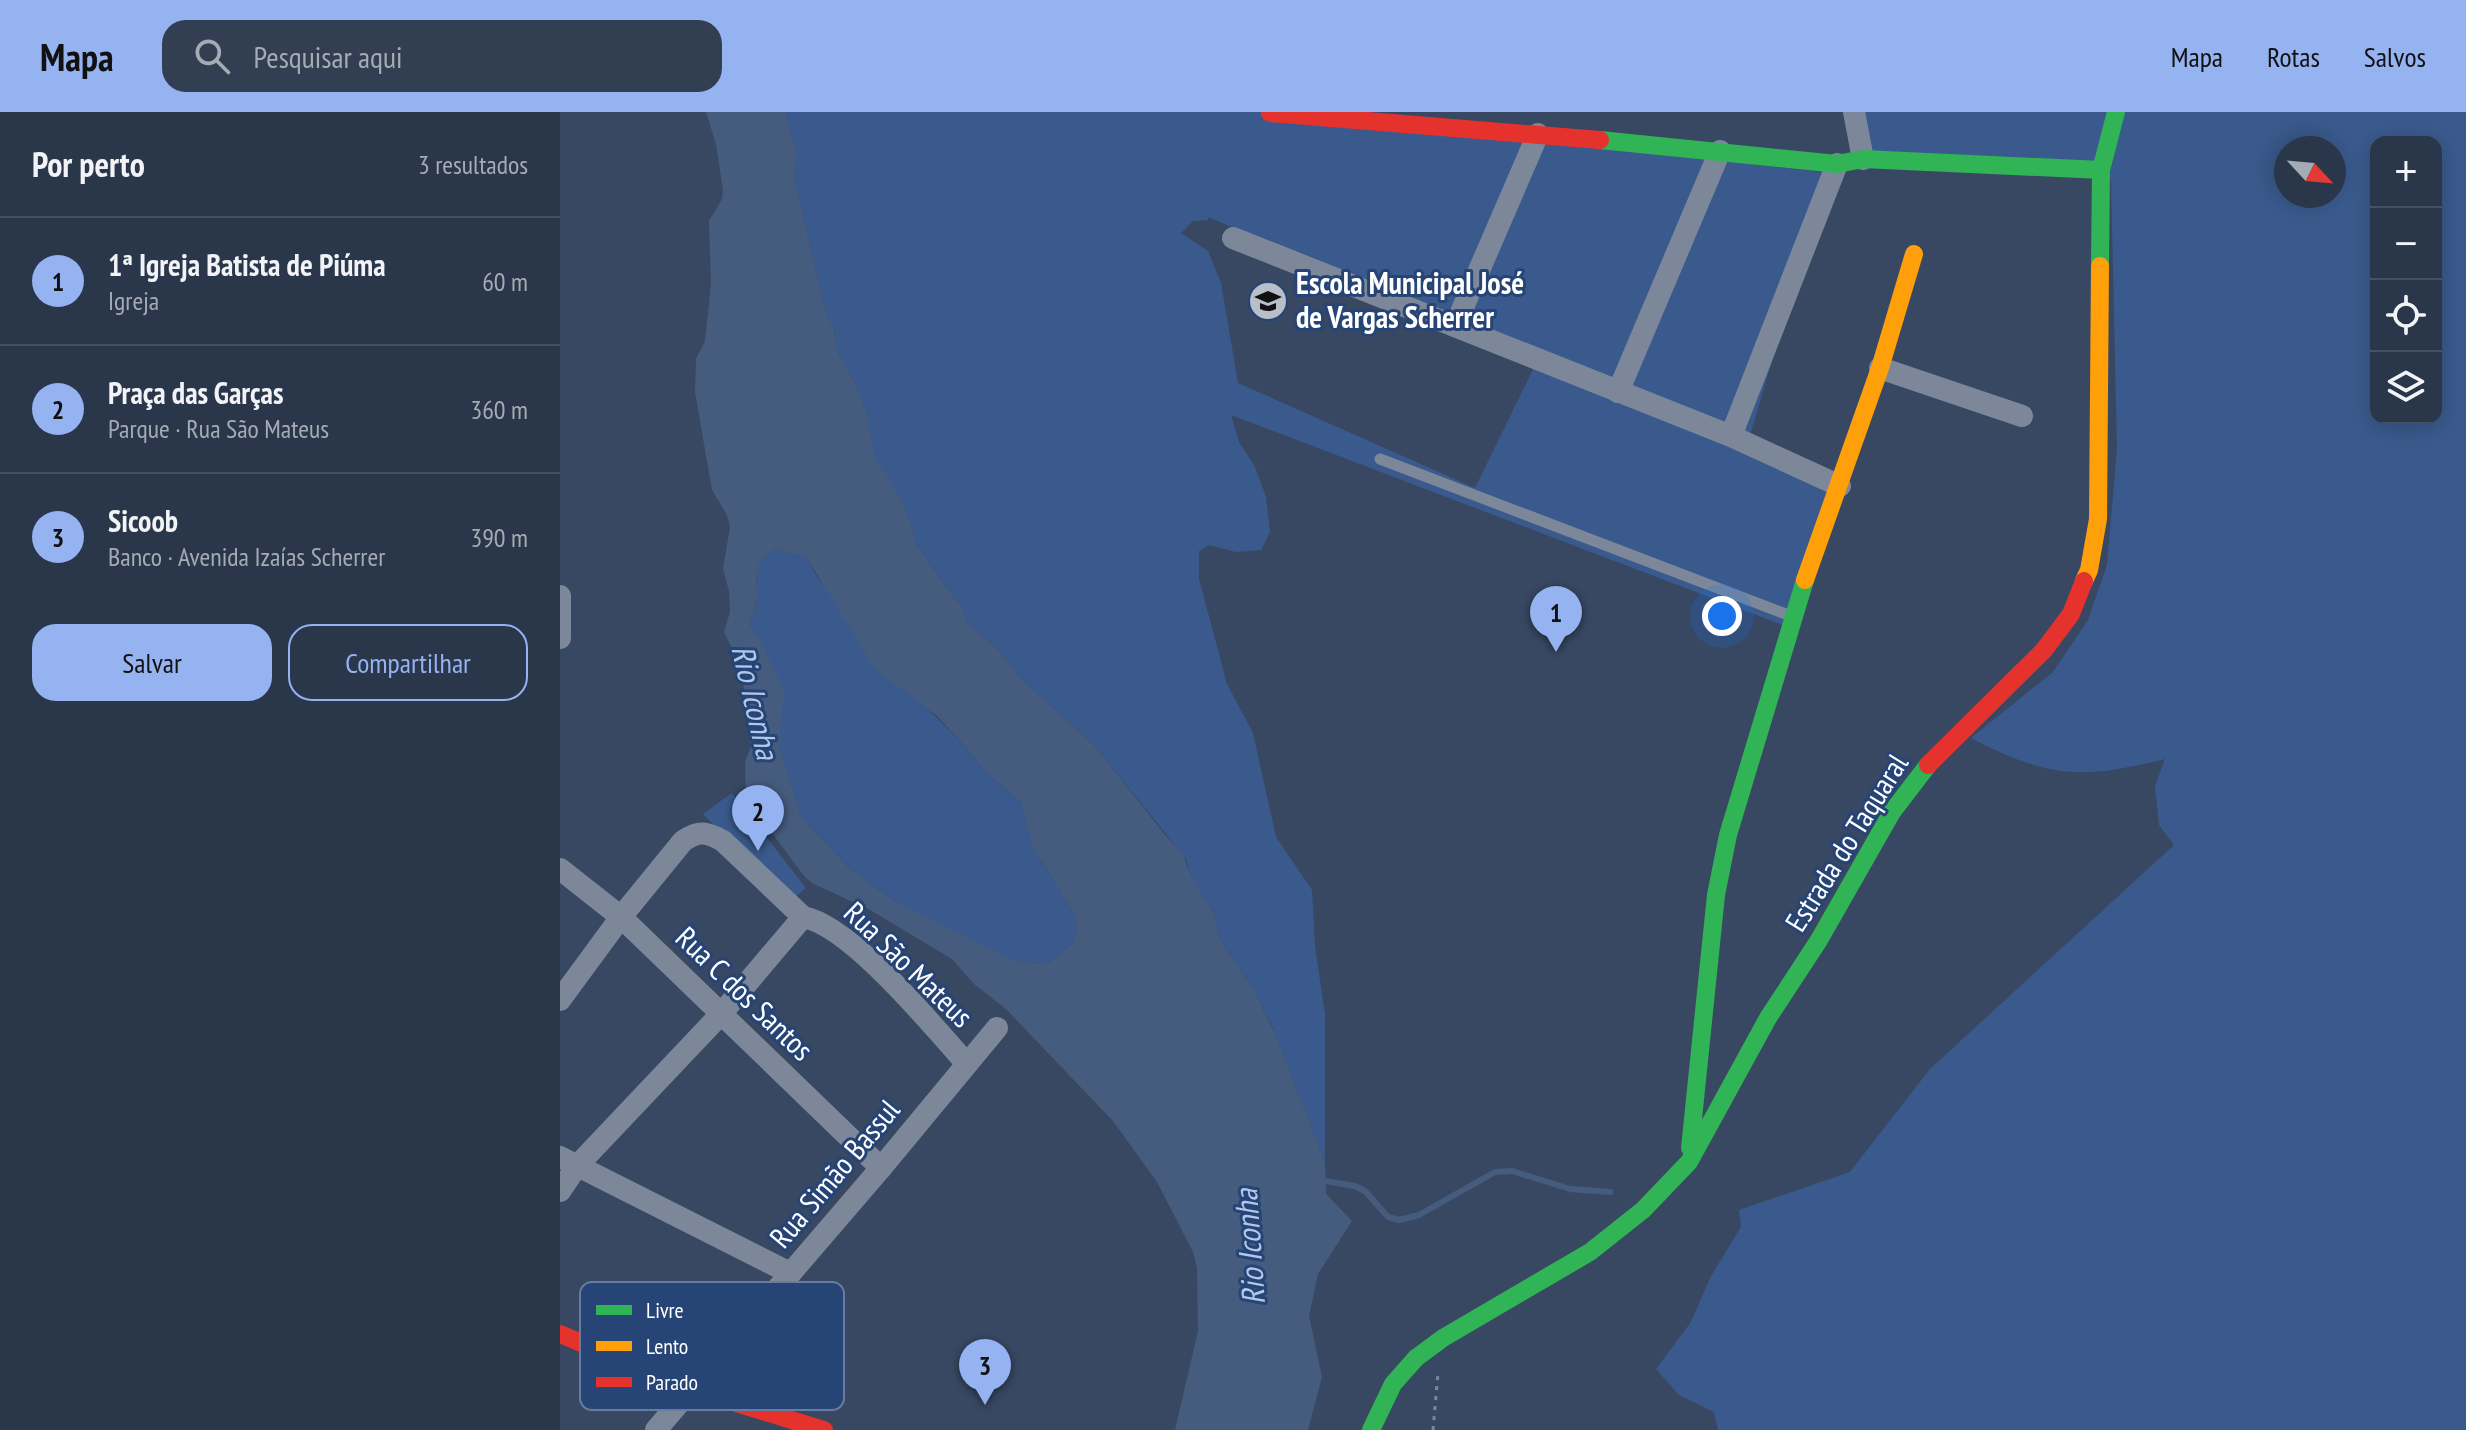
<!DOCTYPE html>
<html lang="pt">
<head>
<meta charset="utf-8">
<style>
  :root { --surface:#2a364a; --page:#323e51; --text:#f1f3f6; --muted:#a5abb5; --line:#465062; --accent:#95b2f1 }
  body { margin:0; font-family:"PT Sans Narrow",sans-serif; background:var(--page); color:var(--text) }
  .controls { position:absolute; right:24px; top:24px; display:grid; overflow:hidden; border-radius:16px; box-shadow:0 4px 20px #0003 }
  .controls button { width:72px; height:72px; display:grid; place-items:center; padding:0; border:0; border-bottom:2px solid var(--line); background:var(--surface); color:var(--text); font:40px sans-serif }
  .compass { position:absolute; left:1714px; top:24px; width:72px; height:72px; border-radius:50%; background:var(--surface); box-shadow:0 4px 20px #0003; rotate:116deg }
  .you { position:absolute; left:1162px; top:504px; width:28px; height:28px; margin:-20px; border:6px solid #fff; border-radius:50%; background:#1a73e8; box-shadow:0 0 0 12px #1a73e833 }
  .badge { display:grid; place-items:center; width:52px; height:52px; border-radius:50%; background:var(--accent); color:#111; font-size:26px; font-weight:700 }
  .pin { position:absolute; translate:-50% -66px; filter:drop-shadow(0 2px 4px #0008) }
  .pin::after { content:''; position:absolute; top:42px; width:28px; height:24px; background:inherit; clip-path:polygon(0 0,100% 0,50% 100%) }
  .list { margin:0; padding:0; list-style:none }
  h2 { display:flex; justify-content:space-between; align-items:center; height:104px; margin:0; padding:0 32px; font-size:34px }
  h2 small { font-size:26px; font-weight:400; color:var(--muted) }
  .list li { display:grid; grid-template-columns:52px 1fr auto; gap:24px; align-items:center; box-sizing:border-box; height:128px; padding:0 32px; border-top:2px solid var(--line) }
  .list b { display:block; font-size:30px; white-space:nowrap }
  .list p { margin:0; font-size:26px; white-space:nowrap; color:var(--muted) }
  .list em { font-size:26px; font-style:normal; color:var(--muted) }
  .actions { display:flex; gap:16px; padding:24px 32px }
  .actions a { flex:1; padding:18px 0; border:2px solid var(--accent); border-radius:24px; text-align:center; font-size:28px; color:var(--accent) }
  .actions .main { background:var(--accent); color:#111 }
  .icon { flex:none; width:44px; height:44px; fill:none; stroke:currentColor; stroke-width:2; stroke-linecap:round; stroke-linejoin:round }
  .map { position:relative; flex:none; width:1906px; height:1318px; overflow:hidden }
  header { display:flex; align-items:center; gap:48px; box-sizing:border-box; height:112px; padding:0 40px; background:var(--accent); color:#111 }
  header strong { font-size:38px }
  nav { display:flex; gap:44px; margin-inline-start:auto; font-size:28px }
  .search { width:560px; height:72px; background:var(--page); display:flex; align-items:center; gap:20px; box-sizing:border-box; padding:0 28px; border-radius:24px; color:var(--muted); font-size:30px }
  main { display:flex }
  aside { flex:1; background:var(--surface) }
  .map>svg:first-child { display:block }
</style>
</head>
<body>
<header>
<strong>Mapa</strong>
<div class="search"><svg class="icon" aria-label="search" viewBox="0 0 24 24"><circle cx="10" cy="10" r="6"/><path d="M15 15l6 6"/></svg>Pesquisar aqui</div>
<nav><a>Mapa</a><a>Rotas</a><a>Salvos</a></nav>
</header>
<main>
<aside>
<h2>Por perto<small>3 resultados</small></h2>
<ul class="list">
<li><span class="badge">1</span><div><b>1ª Igreja Batista de Piúma</b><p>Igreja</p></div><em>60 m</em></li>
<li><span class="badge">2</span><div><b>Praça das Garças</b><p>Parque · Rua São Mateus</p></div><em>360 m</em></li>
<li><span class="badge">3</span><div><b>Sicoob</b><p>Banco · Avenida Izaías Scherrer</p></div><em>390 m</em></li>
</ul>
<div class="actions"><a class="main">Salvar</a><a>Compartilhar</a></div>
</aside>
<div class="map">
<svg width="1906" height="1318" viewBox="0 0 1906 1318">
  <rect width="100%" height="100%" fill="#384863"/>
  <g fill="#3a5a8d" fill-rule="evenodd">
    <path d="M225,0h516l527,61 -78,262 89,64 -46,130 -562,-214 8,27 16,25 11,30 4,35 -9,18 -25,2 -27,-7 -10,6v28l28,105 26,49 23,104 36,53 3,57 10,67v148l-53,-136 -16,-32 -37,-56 -5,-25 -24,-39 -4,-15 -92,-114 -74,-67 -22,-28 -31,-28 -6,-17 -13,-15 -32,-46 -4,-18 -12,-29 -26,-39 -8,-47 -12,-30 -15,-26 -5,-24 -7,-14 -33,-139 3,-25zM648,105l331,140 -64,131 -237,-105 -17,-100 -13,-32 -27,-18 12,-12 15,-1z"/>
    <path d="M1293,0h613v1318h-748l-4,-18 -35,-17 -23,-26 35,-47 19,-44 31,-51 -2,-17 111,-38 80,-103 244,-224 -15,-20 -4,-39 10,-27c-84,21 -117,19 -194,-21l82,-66 35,-52 19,-55 10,-116 -6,-269 -248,-28zM1816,30h60v276h-60zM1726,36h48v48h-48z"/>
    <path d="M216,437l30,8 11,20 101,122 45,45 21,26 37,32 11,43 43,71 2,17 -5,11 -24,19 -31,-1 -121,-60 -46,-33 -49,-52 -22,-72v-24l-30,-96 8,-21v-37l5,-11z"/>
    <path d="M172,681l74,95 -17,14 -86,-88z"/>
  </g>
  <path fill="#465c7f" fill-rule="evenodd" d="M146,0h79l12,41 -3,25 33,139 6,10 6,28 15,26 12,30 9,47 25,39 12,29 4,18 32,46 13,15 6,17 31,28 22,28 74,67 72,91 17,18 7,20 24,39 5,25 37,56 20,42 49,126 1,32 26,27 -34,53 -9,42 13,61 -14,53h-133l23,-99 -1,-63 -4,-16 -36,-70 -44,-61 -106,-111 -33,-26 -22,-25 -80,-48 -60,-28 -8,-7 -58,-78 -1,-36 6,-16 -10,-80 -17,-34 6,-20 -1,-21 -6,-22 7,-42 -3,-12 -15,-25 -17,-98 1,-33 9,-18 6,-58 -2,-62 13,-22 1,-9 -7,-46zM216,437l30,8 70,113 60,45 27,29 21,26 37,32 11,43 43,71 2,17 -5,11 -24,19 -31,-1 -121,-60 -46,-33 -49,-52 -22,-72 5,-54 -21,-45 -14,-21c3,-8 7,-17 8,-25 1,-26 -7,-37 19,-51z"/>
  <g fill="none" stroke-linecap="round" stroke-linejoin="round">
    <path stroke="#465c7f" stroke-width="6" d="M759,1068l36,6 10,5 23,26 11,3 20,-5 76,-43 17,-1 58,18 40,3"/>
    <path stroke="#7c889a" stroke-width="3" stroke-dasharray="4 6" stroke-linecap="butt" d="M873,1318l5,-57"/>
    <path stroke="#7c889a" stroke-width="11" d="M820,347l411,157"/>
    <g stroke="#7c889a" stroke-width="22">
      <path d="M1294,0l9,47"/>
      <path d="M673,126l498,198 109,50"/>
      <path d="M895,214l83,-192"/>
      <path d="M1320,256l142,48"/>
      <path d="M1058,280l102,-241"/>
      <path d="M1171,324l106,-272"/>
      <path d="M0,484v42"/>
      <path d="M0,757l61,48 260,251"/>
      <path d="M0,888l61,-83 62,-76c16,-11 24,-9 40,0l80,76c47,8 129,108 163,146"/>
      <path d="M0,1045l230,116"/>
      <path d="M0,1079l17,-25 144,-152 82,-97"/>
      <path d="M96,1318l225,-262 116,-140"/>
    </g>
    <g stroke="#30b455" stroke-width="18">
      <path d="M1040,28l237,24 26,-5 238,11"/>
      <path d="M1540,154l1,-96 15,-58"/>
      <path d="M1130,1036l26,-253 12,-60 77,-255"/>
      <path d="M811,1318l22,-46 23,-26 27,-20 147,-86 53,-42 46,-48 79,-144 51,-78 73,-128 36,-47"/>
    </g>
    <g stroke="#ff9f0a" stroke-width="18">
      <path d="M1245,468l75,-212 34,-114"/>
      <path d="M1524,469l5,-11 9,-51 2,-253"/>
    </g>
    <g stroke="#e5322d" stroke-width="18">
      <path d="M710,1l330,27"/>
      <path d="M1368,653l116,-115 27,-36 13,-33"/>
      <path d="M0,1222l131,55 133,41"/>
    </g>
  </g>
  <defs>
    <g id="school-disc" transform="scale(2)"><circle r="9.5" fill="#b9bfc8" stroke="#264475"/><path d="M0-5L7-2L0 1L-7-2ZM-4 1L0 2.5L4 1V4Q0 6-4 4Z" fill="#111"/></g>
  </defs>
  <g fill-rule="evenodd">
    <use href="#school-disc" x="708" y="189"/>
  </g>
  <g text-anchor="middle" stroke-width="6" stroke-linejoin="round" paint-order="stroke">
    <g font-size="30" font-weight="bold" fill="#fff" stroke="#264475" text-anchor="start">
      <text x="736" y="182">Escola Municipal José<tspan x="736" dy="34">de Vargas Scherrer</tspan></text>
    </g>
    <g font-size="30" fill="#fff" stroke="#264475">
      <text transform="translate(1287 731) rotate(-58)" y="10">Estrada do Taquaral</text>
      <text transform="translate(348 853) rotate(44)" y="10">Rua São Mateus</text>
      <text transform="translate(184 882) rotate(44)" y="10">Rua C dos Santos</text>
      <text transform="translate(275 1062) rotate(-50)" y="10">Rua Simão Bassul</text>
    </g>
    <g font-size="32" font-style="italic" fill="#b1c8ea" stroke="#264475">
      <text transform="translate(195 590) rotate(77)" y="11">Rio Iconha</text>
      <text transform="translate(690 1135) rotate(-94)" y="11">Rio Iconha</text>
    </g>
  </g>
  <rect x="20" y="1170" width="264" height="128" rx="12" fill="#264475" stroke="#677c9e" stroke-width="2"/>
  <rect x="36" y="1193" width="36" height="10" fill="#30b455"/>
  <rect x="36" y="1229" width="36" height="10" fill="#ff9f0a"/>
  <rect x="36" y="1265" width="36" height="10" fill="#e5322d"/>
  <g font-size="22" fill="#fff">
    <text x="86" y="1206">Livre</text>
    <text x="86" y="1242">Lento</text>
    <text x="86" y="1278">Parado</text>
  </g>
</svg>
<div class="controls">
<button>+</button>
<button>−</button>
<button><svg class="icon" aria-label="locate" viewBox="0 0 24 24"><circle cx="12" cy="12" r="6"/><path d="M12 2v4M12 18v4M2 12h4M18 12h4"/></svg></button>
<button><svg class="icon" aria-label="layers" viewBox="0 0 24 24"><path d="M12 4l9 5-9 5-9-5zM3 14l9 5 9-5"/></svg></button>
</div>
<svg class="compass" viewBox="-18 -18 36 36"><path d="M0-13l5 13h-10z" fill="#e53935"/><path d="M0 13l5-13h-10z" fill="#a5abb5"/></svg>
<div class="you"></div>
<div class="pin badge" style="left:996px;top:540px">1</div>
<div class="pin badge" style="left:198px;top:739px">2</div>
<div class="pin badge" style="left:425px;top:1293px">3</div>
</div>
</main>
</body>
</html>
